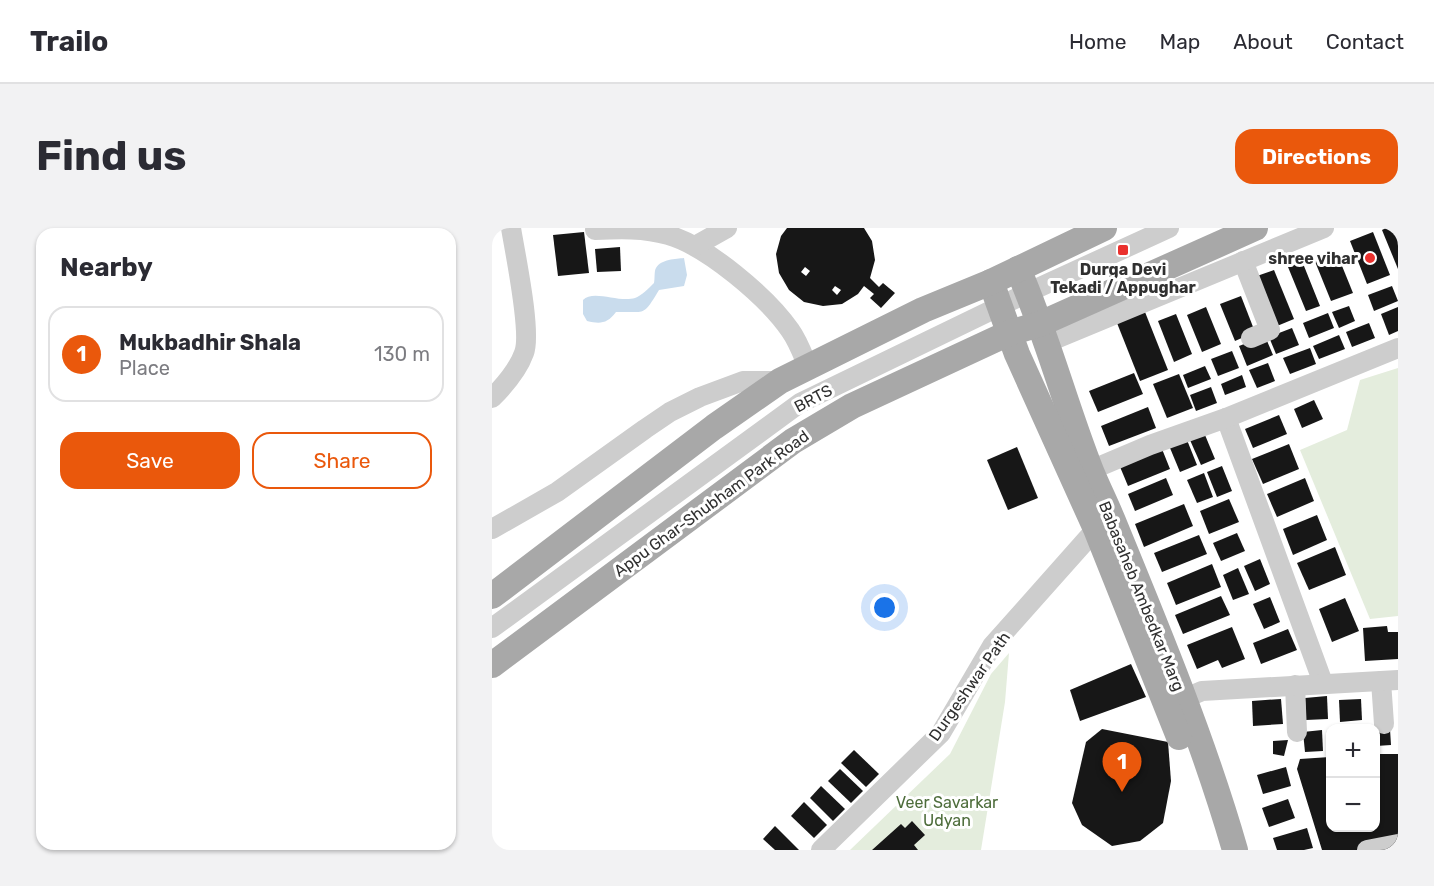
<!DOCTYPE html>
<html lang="en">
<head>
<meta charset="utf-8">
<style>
  :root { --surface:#fff; --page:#f2f2f3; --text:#2b2b33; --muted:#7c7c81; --line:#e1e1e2; --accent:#ea580c }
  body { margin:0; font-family:Rubik,sans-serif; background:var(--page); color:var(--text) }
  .controls { position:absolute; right:18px; bottom:18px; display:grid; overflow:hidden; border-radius:12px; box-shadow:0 2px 4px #0004 }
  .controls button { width:54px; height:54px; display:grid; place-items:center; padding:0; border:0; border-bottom:2px solid var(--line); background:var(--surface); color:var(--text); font:30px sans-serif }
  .you { position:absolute; left:393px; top:380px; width:21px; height:21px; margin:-15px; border:4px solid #fff; border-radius:50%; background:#1a73e8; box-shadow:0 0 0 9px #1a73e833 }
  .badge { display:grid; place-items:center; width:39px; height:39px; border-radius:50%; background:var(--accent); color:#fff; font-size:20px; font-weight:700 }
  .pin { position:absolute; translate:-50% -50px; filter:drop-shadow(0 2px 3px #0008) }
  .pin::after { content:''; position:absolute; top:32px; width:21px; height:18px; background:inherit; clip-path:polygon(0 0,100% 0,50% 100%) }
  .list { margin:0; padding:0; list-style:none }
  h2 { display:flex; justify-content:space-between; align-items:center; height:78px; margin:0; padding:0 24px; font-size:26px }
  h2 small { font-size:20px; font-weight:400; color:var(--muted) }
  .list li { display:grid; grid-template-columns:39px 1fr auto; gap:18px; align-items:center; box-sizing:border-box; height:96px; margin:0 12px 12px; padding:0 12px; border:2px solid var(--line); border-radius:18px }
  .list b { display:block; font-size:22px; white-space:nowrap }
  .list p { margin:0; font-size:20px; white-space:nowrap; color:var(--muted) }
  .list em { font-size:20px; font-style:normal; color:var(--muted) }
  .actions { display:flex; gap:12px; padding:18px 24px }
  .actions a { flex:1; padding:14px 0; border:2px solid var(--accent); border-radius:18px; text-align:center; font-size:21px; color:var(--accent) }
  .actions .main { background:var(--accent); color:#fff }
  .map { position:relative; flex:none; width:906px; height:622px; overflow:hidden; border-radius:18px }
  header { display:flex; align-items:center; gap:36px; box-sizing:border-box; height:84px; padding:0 30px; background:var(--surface); border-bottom:2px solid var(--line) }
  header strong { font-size:28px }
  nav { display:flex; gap:33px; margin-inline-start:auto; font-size:21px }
  .intro { display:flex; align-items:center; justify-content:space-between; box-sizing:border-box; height:144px; padding:0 36px }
  h1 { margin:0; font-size:42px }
  .button { padding:15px 27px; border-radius:18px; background:var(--accent); color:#fff; font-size:21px; font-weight:700 }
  main { display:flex; gap:36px; padding:0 36px }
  aside { flex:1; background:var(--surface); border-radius:18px; box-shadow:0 2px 4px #0004 }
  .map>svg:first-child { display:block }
</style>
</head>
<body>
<header>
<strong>Trailo</strong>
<nav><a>Home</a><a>Map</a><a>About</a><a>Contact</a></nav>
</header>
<div class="intro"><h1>Find us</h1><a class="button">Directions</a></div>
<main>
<aside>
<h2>Nearby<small></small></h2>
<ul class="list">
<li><span class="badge">1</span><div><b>Mukbadhir Shala</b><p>Place</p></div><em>130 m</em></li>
</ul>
<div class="actions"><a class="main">Save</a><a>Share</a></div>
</aside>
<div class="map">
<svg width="906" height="622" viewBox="0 0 906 622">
  <rect width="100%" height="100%" fill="#fff"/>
  <g fill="#e4eddd">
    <path d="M906,140v248l-28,3 -70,-169 47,-20 13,-50z"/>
    <path d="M517,425l-4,49 -24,148h-131l100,-96 41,-80z"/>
  </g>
  <path fill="#c9dced" d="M192,30l3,17 -3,11 -25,4c-17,28 -13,21 -43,22 -9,12 -16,12 -29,9l-4,-7v-14c10,-11 36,3 52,-2 6,-2 14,-10 19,-15 1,-4 0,-12 2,-15 5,-9 20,-9 28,-10z"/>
  <g fill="#171717" fill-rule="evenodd">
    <path d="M295,0h77l8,13 3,19 -5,18 9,9 4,-4 12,10 -14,15 -11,-10 4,-4 -10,-8 -6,8 -16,10 -19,2 -19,-4 -15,-12 -10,-17 -3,-19 5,-18zM313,39l5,4 -4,5 -5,-4zM343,58l6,4 -4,5 -5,-5z"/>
    <path d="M894,0h12v41l-16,-39z"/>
    <path d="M92,4l5,41 -31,3 -5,-41z"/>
    <path d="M881,4l17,43 -23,9 -17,-43z"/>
    <path d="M128,19l1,24 -24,1 -2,-23z"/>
    <path d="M844,23l17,42 -22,8 -17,-42z"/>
    <path d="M810,33l18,45 -14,5 -18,-44z"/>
    <path d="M782,42l20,49 -17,7 -20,-50z"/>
    <path d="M900,58l6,15 -24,10 -6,-16z"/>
    <path d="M749,68l14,36 -20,9 -15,-37z"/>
    <path d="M857,78l6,15 -16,7 -7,-16z"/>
    <path d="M714,79l15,37 -19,8 -15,-37z"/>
    <path d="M906,79v24l-9,4 -8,-21z"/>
    <path d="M653,84l23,58 -28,11 -23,-58z"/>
    <path d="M836,85l6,15 -25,10 -6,-15z"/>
    <path d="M684,86l16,40 -18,8 -16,-41z"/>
    <path d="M877,95l6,15 -23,9 -6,-15z"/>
    <path d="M800,100l7,17 -23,9 -7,-17z"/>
    <path d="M847,107l6,14 -26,10 -6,-13z"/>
    <path d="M773,108l8,19 -26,11 -8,-20z"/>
    <path d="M818,120l6,16 -26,10 -7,-16z"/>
    <path d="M740,123l7,17 -21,8 -7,-17z"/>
    <path d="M776,135l7,18 -18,7 -8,-18z"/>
    <path d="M713,138l6,13 -23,9 -5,-13z"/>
    <path d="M642,145l9,21 -45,18 -9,-21z"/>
    <path d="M687,146l14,34 -26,10 -14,-34z"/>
    <path d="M750,147l4,12 -21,8 -4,-11z"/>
    <path d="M719,159l6,16 -21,8 -6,-16z"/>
    <path d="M822,172l9,19 -21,9 -8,-19z"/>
    <path d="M656,179l8,21 -47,18 -8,-20z"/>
    <path d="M787,187l8,19 -34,14 -8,-19z"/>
    <path d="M713,207l10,24 -14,6 -11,-25z"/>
    <path d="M695,212l10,25 -17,7 -10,-24z"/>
    <path d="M668,216l10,25 -42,17 -10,-24z"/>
    <path d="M797,216l10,25 -36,15 -11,-25z"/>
    <path d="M525,219l21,51 -30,12 -21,-50z"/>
    <path d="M730,238l10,25 -15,6 -10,-25z"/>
    <path d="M712,245l9,24 -16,6 -10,-23z"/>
    <path d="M674,250l7,17 -38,16 -7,-17z"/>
    <path d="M813,250l9,23 -37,16 -10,-23z"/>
    <path d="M737,271l10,23 -30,12 -9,-23z"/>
    <path d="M692,276l9,22 -49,21 -9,-23z"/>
    <path d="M825,287l10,25 -34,15 -10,-26z"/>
    <path d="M745,305l8,18 -24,10 -8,-18z"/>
    <path d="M707,307l8,19 -45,18 -8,-19z"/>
    <path d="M843,319l11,28 -37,15 -12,-27z"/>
    <path d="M768,331l10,25 -15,7 -11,-25z"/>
    <path d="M720,336l9,23 -45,18 -9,-22z"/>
    <path d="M746,340l11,26 -16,6 -10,-25z"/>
    <path d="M729,368l9,19 -47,19 -8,-19z"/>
    <path d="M778,369l10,25 -16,7 -11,-25z"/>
    <path d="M853,370l14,33 -27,11 -13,-33z"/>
    <path d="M895,398l1,6h10v27l-33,2 -2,-33z"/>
    <path d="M740,399l13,32 -23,9 -4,-8 -21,9 -10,-24z"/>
    <path d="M796,401l9,21 -36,14 -8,-21z"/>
    <path d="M639,436l15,33 -66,24 -10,-31z"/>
    <path d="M835,468l1,23 -22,1 -1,-22z"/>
    <path d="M789,471l2,25 -30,2 -1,-25z"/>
    <path d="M869,471l1,21 -22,2 -1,-22z"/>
    <path d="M610,501l66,13 3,39 -8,42 -23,18 -28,5 -30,-21 -10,-22 14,-61z"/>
    <path d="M898,501l1,16 -15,1v-16z"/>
    <path d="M830,502l1,21 -18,1 -2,-20z"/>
    <path d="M796,512l-4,16 -11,-2v-13z"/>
    <path d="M362,522l25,24 -13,13 -25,-24z"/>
    <path d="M884,526h22v96h-76l-25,-81 3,-10 30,-2v71h46z"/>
    <path d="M794,539l5,19 -28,8 -6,-19z"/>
    <path d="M348,541l23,22 -12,12 -23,-22z"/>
    <path d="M329,558l24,23 -12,12 -23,-23z"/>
    <path d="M796,571l7,19 -26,9 -7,-19z"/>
    <path d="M312,574l23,23 -13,13 -23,-22z"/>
    <path d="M420,593l13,14 -11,10 4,5h-46l29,-26 4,4z"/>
    <path d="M283,598l24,24h-24l-12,-11z"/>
    <path d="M815,600l6,20 -9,2h-27l-4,-12z"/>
  </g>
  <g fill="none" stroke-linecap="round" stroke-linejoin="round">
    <g stroke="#cdcdcd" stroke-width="20">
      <path d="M103,2c24,-1 49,-2 73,5 39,11 99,62 122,95 8,11 13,25 18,37"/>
      <path d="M203,18l32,-18"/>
      <path d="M751,33l27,69 -19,8"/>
      <path d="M554,115l278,-115"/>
      <path d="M0,170c13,-13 26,-28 32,-45 8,-20 -9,-100 -13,-125"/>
      <path d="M734,190l97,265"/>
      <path d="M599,242l59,-25 76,-27 172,-70"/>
      <path d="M0,301l65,-37 88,-63 25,-17 30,-15 43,-16h37"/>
      <path d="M0,400l308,-225 229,-111 140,-64"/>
      <path d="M889,453l3,43"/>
      <path d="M803,457l2,47"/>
      <path d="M680,476l30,-13 196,-11"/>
      <path d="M329,622l120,-117 51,-87 104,-117 10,-5"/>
      <path d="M875,622l31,-6"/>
    </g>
    <g stroke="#a8a8a8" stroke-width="26">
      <path d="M526,41c29,66 47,136 73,202 7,17 15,33 22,50 44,107 90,218 122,329"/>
      <path d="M499,54l26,72 79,175 83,208"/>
      <path d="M0,368l222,-169 66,-46 143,-71 68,-28 113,-54"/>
      <path d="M0,437l301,-224 59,-35 157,-73 31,-9 215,-96"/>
    </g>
  </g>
  <g fill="#ea312e" stroke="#fff" stroke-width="2">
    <rect x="625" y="16" width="12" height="12" rx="3"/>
    <circle cx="878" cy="30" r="6"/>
  </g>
  <g text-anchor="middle" stroke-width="6" stroke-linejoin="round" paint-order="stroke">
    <g font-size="16" font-weight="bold" fill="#303030" stroke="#fff" text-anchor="end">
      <text x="866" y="36">shree vihar</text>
      <text x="631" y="47" text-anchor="middle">Durga Devi<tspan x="631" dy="18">Tekadi / Appughar</tspan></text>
    </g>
    <g font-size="16" fill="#303030" stroke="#fff">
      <text transform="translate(321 170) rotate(-28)" y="6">BRTS</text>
      <text transform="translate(219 275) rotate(-36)" y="6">Appu Ghar-Shubham Park Road</text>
      <text transform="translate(650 368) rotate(68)" y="6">Babasaheb Ambedkar Marg</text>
      <text transform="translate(477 458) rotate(-55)" y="6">Durgeshwar Path</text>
    </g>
    <g font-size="16" fill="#4e6d3b" stroke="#fff">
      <text x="455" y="580">Veer Savarkar<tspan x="455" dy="18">Udyan</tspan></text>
    </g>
  </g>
</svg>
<div class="controls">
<button>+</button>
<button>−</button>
</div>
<div class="you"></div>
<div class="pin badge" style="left:630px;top:564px">1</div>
</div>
</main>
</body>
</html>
